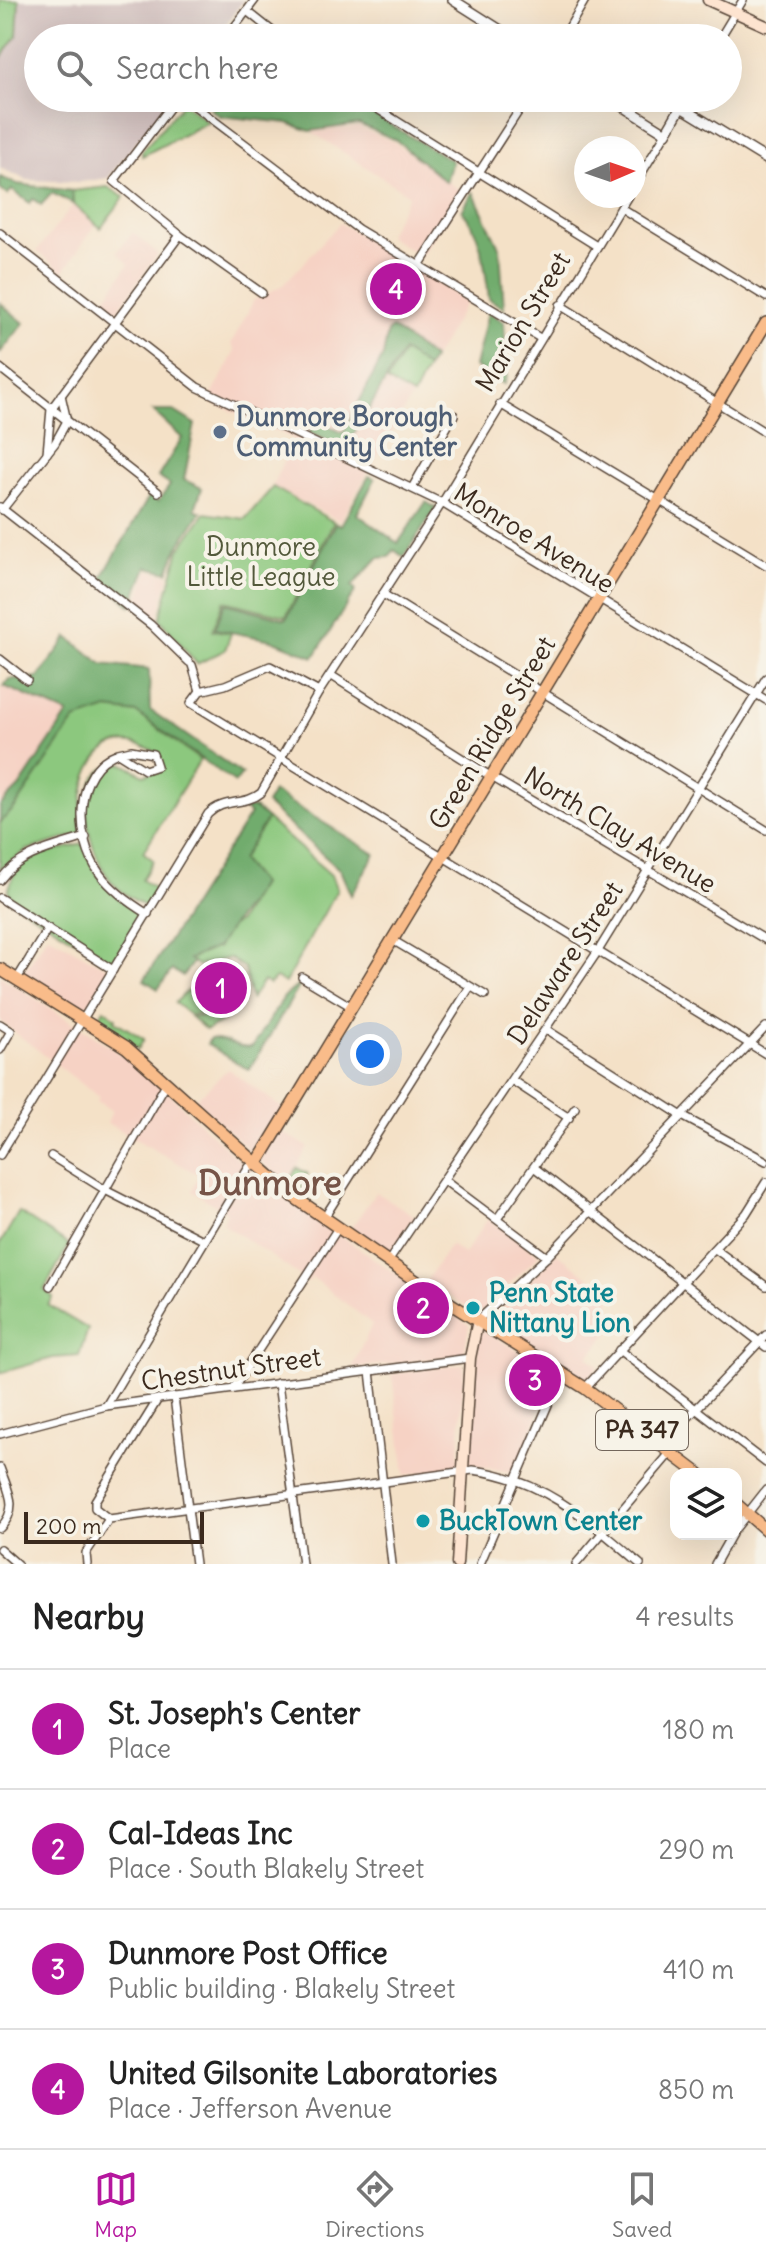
<!DOCTYPE html>
<html lang="en">
<head>
<meta charset="utf-8">
<style>
  :root { --surface:#fff; --page:#f2f2f2; --text:#222; --muted:#767676; --line:#e0e0e0; --accent:#b5179e }
  body { margin:0; font-family:Delius,sans-serif; background:var(--page); color:var(--text) }
  .controls { position:absolute; right:24px; bottom:24px; display:grid; overflow:hidden; border-radius:16px; box-shadow:0 8px 32px #0002 }
  .controls button { width:72px; height:72px; display:grid; place-items:center; padding:0; border:0; border-bottom:2px solid var(--line); background:var(--surface); color:var(--text); font:40px sans-serif }
  .compass { position:absolute; left:574px; top:136px; width:72px; height:72px; border-radius:50%; background:var(--surface); box-shadow:0 8px 32px #0002; rotate:88deg }
  .scale { position:absolute; left:24px; bottom:20px; width:180px; box-sizing:border-box; padding-left:8px; border:4px solid #3b2a1e; border-top:0; font-size:22px; line-height:28px; white-space:nowrap; color:#3b2a1e; -webkit-text-stroke:6px #f7f3e8; paint-order:stroke }
  .you { position:absolute; left:370px; top:1054px; width:28px; height:28px; margin:-20px; border:6px solid #fff; border-radius:50%; background:#1a73e8; box-shadow:0 0 0 12px #1a73e833 }
  .badge { display:grid; place-items:center; width:52px; height:52px; border-radius:50%; background:var(--accent); color:#fff; font-size:26px; font-weight:700 }
  .pin { position:absolute; translate:-50% -50%; border:4px solid #fff; box-shadow:0 2px 8px #0006 }
  .list { margin:0; padding:0; list-style:none }
  h2 { display:flex; justify-content:space-between; align-items:center; height:104px; margin:0; padding:0 32px; font-size:34px }
  h2 small { font-size:26px; font-weight:400; color:var(--muted) }
  .list li { display:grid; grid-template-columns:52px 1fr auto; gap:24px; align-items:center; box-sizing:border-box; height:120px; padding:0 32px; border-top:2px solid var(--line) }
  .list b { display:block; font-size:30px; white-space:nowrap }
  .list p { margin:0; font-size:26px; white-space:nowrap; color:var(--muted) }
  .list em { font-size:26px; font-style:normal; color:var(--muted) }
  .icon { flex:none; width:44px; height:44px; fill:none; stroke:currentColor; stroke-width:2; stroke-linecap:round; stroke-linejoin:round }
  .map { position:relative; flex:none; width:766px; height:1564px; overflow:hidden }
  .search { position:absolute; background:var(--surface); box-shadow:0 8px 32px #0002; left:24px; right:24px; top:24px; height:88px; display:flex; align-items:center; gap:20px; box-sizing:border-box; padding:0 28px; border-radius:44px; color:var(--muted); font-size:30px }
  .sheet { height:584px; background:var(--surface) }
  nav { display:flex; justify-content:space-around; align-items:center; box-sizing:border-box; height:112px; border-top:2px solid var(--line); background:var(--surface); font-size:22px; color:var(--muted) }
  nav a { display:grid; justify-items:center; gap:4px }
  nav .on { color:var(--accent) }
  .map>svg:first-child { display:block }
</style>
</head>
<body>
<div class="map">
<svg width="766" height="1564" viewBox="0 0 766 1564">
  <rect width="100%" height="100%" fill="#f7f3e8"/>
  <filter id="ink" filterUnits="userSpaceOnUse"><feTurbulence type="fractalNoise" baseFrequency=".0125" numOctaves="2"/><feDisplacementMap in="SourceGraphic" scale="16" xChannelSelector="R" yChannelSelector="G"/><feConvolveMatrix kernelMatrix="1 2 1 2 8 2 1 2 1" color-interpolation-filters="sRGB"/></filter>
  <filter id="wash" filterUnits="userSpaceOnUse"><feTurbulence type="fractalNoise" baseFrequency=".006" numOctaves="4" result="noise"/><feDisplacementMap in="SourceGraphic" scale="32" xChannelSelector="R" yChannelSelector="G"/><feGaussianBlur stdDeviation="1.8" result="paint"/><feColorMatrix in="noise" values="0 0 0 0 0 0 0 0 0 0 0 0 0 0 0 0 0 1.4 0 .05"/><feComposite in="paint" operator="in"/></filter>
  <g filter="url(#wash)">
    <rect width="100%" height="100%" fill="#f4e1c7"/>
    <g fill="#f6d2c4" fill-rule="evenodd">
      <path d="M359,127l35,15 68,50 -41,64 -34,-20 22,-41 -97,-63z"/>
      <path d="M73,205l23,19 -33,48 -26,-21z"/>
      <path d="M340,223l127,78 -127,220 -68,-35 22,-47 -85,-38 26,-50 -4,-7 23,-44 29,-15zM392,328l41,30 -6,9 -23,-16 -58,97 -31,-28 28,14 40,-78z"/>
      <path d="M133,232l25,22 -43,60 -13,-11 27,-39 -12,-12z"/>
      <path d="M148,570l21,5 -12,46 -21,-15z"/>
      <path d="M4,686l64,28 -49,73 -19,19v-114z"/>
      <path d="M48,935l64,36 -29,41 -62,-36z"/>
      <path d="M0,976l117,75 44,35 83,79 49,38 176,122 -5,30 -112,13 20,-44 -60,-47 -3,5 -87,-59 5,-11 -35,-21 7,-16 -92,-52 5,-12 -15,-10 2,-4 -99,-76z"/>
      <path d="M228,1069l64,46 -10,17 26,15 -21,38 -92,-85z"/>
      <path d="M376,1192l39,24 -27,39 -37,-27z"/>
      <path d="M488,1219l51,36 -61,60 -52,-34 24,-36 14,9z"/>
      <path d="M557,1253l53,41v11l-9,17 10,8 -23,27 10,9 -12,16 -97,-61z"/>
      <path d="M482,1330l73,42 -40,101 -46,-9 9,-120z"/>
      <path d="M464,1364l-6,104 -53,7 -13,-101z"/>
    </g>
    <path fill="#d1bfbe" d="M19,0h225l-29,38h-177v60h132l-62,80 -27,4 -54,-2 -27,-12v-109l17,-23z"/>
    <g fill="#8cc87e" stroke="#64794e" stroke-width="2">
      <path d="M0,0h19l-2,36 -17,23z"/>
      <path d="M183,103l25,19 -66,34v-5z"/>
      <path d="M108,187l16,10 -23,31 -28,-24 -1,-13z"/>
      <path d="M404,351l23,17 -14,28 -26,-15z"/>
      <path d="M273,487l61,35 -48,94 -62,-15 -11,29 18,3 -6,17 -28,14 -37,-45 19,-69 26,-37 40,6z"/>
      <path d="M108,709l29,4 63,47 -57,92 10,8 -11,20 13,9 -9,18c-12,-7 -26,-15 -35,-26 -24,-29 -44,-113 11,-118l22,12 16,-5 -2,-17c-63,-37 -81,33 -77,81l-54,16 -27,19v-46l16,-17 59,-87z"/>
      <path d="M267,819l64,56 6,15 -52,93 -9,-5 -7,6 -6,-3 -12,18 -7,-31 -15,-10 -30,8 -11,-7 30,-12 10,-19 10,-6 23,-38 -20,-24z"/>
      <path d="M83,844c11,33 29,53 59,71l-29,48 -98,-60 -7,-12 8,-23 29,-15z"/>
      <path d="M187,991l21,13 -7,10 -11,1 -15,-12z"/>
      <path d="M210,1005l16,15 -20,10 -15,-13h10l9,-5z"/>
      <path d="M104,1009l12,9 -1,3 29,18 -6,10 -40,-29z"/>
      <path d="M297,1168l11,6 -8,14 4,2 -3,5 -14,-10z"/>
      <path d="M19,1212l50,33 -25,45 9,7 -5,8 40,24 -9,27 -26,2 -53,15v-129z"/>
    </g>
    <g fill="#71ac6d" stroke="#566b46" stroke-width="2">
      <path d="M244,98l113,7 95,56 -6,21 -50,-42 -37,-16 -49,7 -22,-8 -68,-7 -10,-7 10,-7z"/>
      <path d="M0,177l17,7 55,7 1,13 -21,-11 -11,12 -8,-6 -3,4 -18,-13 -5,5 -7,-6z"/>
      <path d="M473,192l27,57 4,59 -15,-9c-4,-30 -6,-65 -27,-88z"/>
      <path d="M0,303l24,20 -24,30z"/>
      <path d="M488,312l16,10 3,54 -3,8 -29,-17z"/>
      <path d="M392,328l41,30 -6,10 -24,-17 -57,97 -37,-15 6,-13 28,13 40,-77 5,-25z"/>
      <path d="M153,411h21l21,13 -11,56 18,8 -7,21 6,3 -23,35 -10,25 -21,-5 -16,39 -30,-27 49,-84 8,7 12,-17 -12,-8 24,-39z"/>
      <path d="M369,476l6,3 -18,35 41,29 28,-41 10,6 -32,49 -10,-7 -5,7 -11,1 -26,28 4,4 -42,67 -42,-17 -57,-11 10,-26 61,16 50,-96 5,2z"/>
      <path d="M68,637l34,27 47,5 1,41 92,64 -7,9 -98,-70 -29,-4 -33,11 -59,86 -16,17v-17l19,-19 49,-73 -64,-28 5,-7 29,-1z"/>
      <path d="M273,792l102,62 -24,41 -11,-25 -74,-66z"/>
      <path d="M254,808l13,11 -26,41 20,24c-14,23 -32,42 -43,63l-29,12 4,3 -10,14 -11,-6 -14,19 -14,-9 106,-166 -6,-5z"/>
      <path d="M302,982l-53,88 -42,-26 3,-5c17,-2 26,11 42,8l32,-50z"/>
    </g>
  </g>
  <g filter="url(#ink)">
    <g fill="none" stroke-linecap="round" stroke-linejoin="round">
      <g stroke="#574537" stroke-width="10">
        <g id="minor">
          <path d="M247,11l34,27"/>
          <path d="M226,38l29,-38"/>
          <path d="M563,38l22,-38"/>
          <path d="M720,38l23,-38"/>
          <path d="M177,98l-63,83 66,54 82,58"/>
          <path d="M184,98l174,131 182,109"/>
          <path d="M360,98l235,147"/>
          <path d="M634,186l32,-53"/>
          <path d="M621,208l145,89"/>
          <path d="M0,233l197,154 245,116 324,197"/>
          <path d="M420,264l107,-166"/>
          <path d="M560,305l206,128"/>
          <path d="M0,368l158,124"/>
          <path d="M500,404l266,161"/>
          <path d="M47,453l4,-44 129,-174"/>
          <path d="M412,488l42,-73"/>
          <path d="M0,507l151,118 38,37"/>
          <path d="M2,510l53,-67 12,-22 -6,-26"/>
          <path d="M383,594l383,236"/>
          <path d="M0,659l27,21"/>
          <path d="M192,665l8,26"/>
          <path d="M332,676l158,100 276,164"/>
          <path d="M319,692l-49,-26 -45,19 -25,6 -9,12 575,351"/>
          <path d="M118,753l13,-3 22,4 4,12 -12,4 -27,-17c-45,16 -44,86 -18,121 12,16 30,29 48,40"/>
          <path d="M0,880c20,-27 55,-33 86,-43"/>
          <path d="M0,898l113,72"/>
          <path d="M394,941l91,54"/>
          <path d="M302,977l50,30"/>
          <path d="M17,979l31,-51"/>
          <path d="M0,1024l11,7 -11,19"/>
          <path d="M547,1030l135,86 84,45"/>
          <path d="M513,1081l56,37"/>
          <path d="M0,1155l208,-341c15,-16 37,-8 53,-21l58,-101 123,-189 186,-307"/>
          <path d="M51,1156l56,35 96,49"/>
          <path d="M535,1168l231,179"/>
          <path d="M445,1181l102,76"/>
          <path d="M324,1218l146,-231"/>
          <path d="M497,1219l78,-111"/>
          <path d="M715,1249l51,37"/>
          <path d="M388,1262l210,-311 168,-273"/>
          <path d="M50,1286l117,-204"/>
          <path d="M478,1320l69,-63 219,-230"/>
          <path d="M619,1350l147,113"/>
          <path d="M370,1371l22,193"/>
          <path d="M278,1383l24,181"/>
          <path d="M585,1388l161,-174 20,-32"/>
          <path d="M233,1389l105,-161"/>
          <path d="M174,1397l21,167"/>
          <path d="M106,1406l143,-239 7,-2"/>
          <path d="M0,1434l106,-28 364,-48"/>
          <path d="M662,1445l104,-110"/>
          <path d="M0,1468c8,23 20,40 0,60"/>
          <path d="M109,1519l-14,-11v-7l63,-102"/>
          <path d="M736,1528l30,-38"/>
          <path d="M0,1549l17,15"/>
          <path d="M87,1564l-1,-11 23,-34 364,-49c70,9 116,50 167,94"/>
          <path d="M480,1564l82,-192"/>
          <path d="M576,1564l95,-112"/>
          <path d="M715,1564l17,-30"/>
        </g>
      </g>
      <g stroke="#574537" stroke-width="12">
        <g id="tertiary">
          <path d="M453,0l60,38"/>
          <path d="M610,98l56,35 15,-26 85,52"/>
        </g>
      </g>
      <g stroke="#574537" stroke-width="13">
        <g id="secondary">
          <path d="M708,0l58,26"/>
          <path d="M457,1564l13,-206 8,-38"/>
        </g>
      </g>
      <g stroke="#574537" stroke-width="14">
        <g id="primary">
          <path d="M0,969l126,78 168,150 141,97 150,94 114,86"/>
          <path d="M256,1165l510,-842"/>
          <path d="M736,1504l30,26"/>
        </g>
      </g>
      <use href="#minor" stroke="#fff" stroke-width="7"/>
      <use href="#tertiary" stroke="#fff" stroke-width="9"/>
      <use href="#secondary" stroke="#fde4d0" stroke-width="10"/>
      <use href="#primary" stroke="#f9bc8a" stroke-width="11"/>
    </g>
  </g>
  <circle fill="#5c6f8a" stroke="#f7f3e8" stroke-width="3" cx="220" cy="432" r="8"/>
  <g fill="#0f9aa8" stroke="#f7f3e8" stroke-width="3">
    <circle cx="473" cy="1308" r="8"/>
    <circle cx="423" cy="1521" r="8"/>
  </g>
  <g text-anchor="middle" stroke-width="8" stroke-linejoin="round" paint-order="stroke">
    <rect fill="#f7f3e8" stroke="#73665b" stroke-width="2" x="596" y="1410" width="92" height="40" rx="6"/>
    <g font-size="24" font-weight="bold" fill="#3b2a1e">
      <text x="642" y="1438">PA 347</text>
    </g>
    <g font-size="26" fill="#3b2a1e" stroke="#f7f3e8">
      <text transform="translate(523 322) rotate(-59)" y="9">Marion Street</text>
      <text transform="translate(534 538) rotate(32)" y="9">Monroe Avenue</text>
      <text transform="translate(492 733) rotate(-59)" y="9">Green Ridge Street</text>
      <text transform="translate(620 830) rotate(31)" y="9">North Clay Avenue</text>
      <text transform="translate(565 963) rotate(-57)" y="9">Delaware Street</text>
      <text transform="translate(231 1369) rotate(-8)" y="9">Chestnut Street</text>
    </g>
    <g font-size="26" font-weight="bold" fill="#4e5e75" stroke="#f7f3e8" text-anchor="start">
      <text x="236" y="426">Dunmore Borough<tspan x="236" dy="30">Community Center</tspan></text>
    </g>
    <g font-size="26" fill="#53593b" stroke="#f7f3e8">
      <text x="261" y="556">Dunmore<tspan x="261" dy="30">Little League</tspan></text>
    </g>
    <g font-size="26" font-weight="bold" fill="#0d838f" stroke="#f7f3e8" text-anchor="start">
      <text x="489" y="1302">Penn State<tspan x="489" dy="30">Nittany Lion</tspan></text>
      <text x="439" y="1530">BuckTown Center</text>
    </g>
    <g font-size="34" font-weight="bold" fill="#765447" stroke="#f7f3e8">
      <text x="270" y="1195">Dunmore</text>
    </g>
  </g>
</svg>
<div class="controls">
<button><svg class="icon" aria-label="layers" viewBox="0 0 24 24"><path d="M12 4l9 5-9 5-9-5zM3 14l9 5 9-5"/></svg></button>
</div>
<svg class="compass" viewBox="-18 -18 36 36"><path d="M0-13l5 13h-10z" fill="#e53935"/><path d="M0 13l5-13h-10z" fill="#767676"/></svg>
<div class="scale">200 m</div>
<div class="you"></div>
<div class="pin badge" style="left:221px;top:988px">1</div>
<div class="pin badge" style="left:423px;top:1308px">2</div>
<div class="pin badge" style="left:535px;top:1380px">3</div>
<div class="pin badge" style="left:396px;top:289px">4</div>
<div class="search"><svg class="icon" aria-label="search" viewBox="0 0 24 24"><circle cx="10" cy="10" r="6"/><path d="M15 15l6 6"/></svg>Search here</div>
</div>
<section class="sheet">
<h2>Nearby<small>4 results</small></h2>
<ul class="list">
<li><span class="badge">1</span><div><b>St. Joseph's Center</b><p>Place</p></div><em>180 m</em></li>
<li><span class="badge">2</span><div><b>Cal-Ideas Inc</b><p>Place · South Blakely Street</p></div><em>290 m</em></li>
<li><span class="badge">3</span><div><b>Dunmore Post Office</b><p>Public building · Blakely Street</p></div><em>410 m</em></li>
<li><span class="badge">4</span><div><b>United Gilsonite Laboratories</b><p>Place · Jefferson Avenue</p></div><em>850 m</em></li>
</ul>
</section>
<nav>
<a class="on"><svg class="icon" aria-label="map" viewBox="0 0 24 24"><path d="M3 6l6-2 6 2 6-2v14l-6 2-6-2-6 2zM9 4v14M15 6v14"/></svg>Map</a>
<a><svg class="icon" aria-label="directions" viewBox="0 0 24 24"><path d="M12 3l9 9-9 9-9-9zM9 14v-3h6M13 9l2 2-2 2"/></svg>Directions</a>
<a><svg class="icon" aria-label="saved" viewBox="0 0 24 24"><path d="M7 4h10v16l-5-4-5 4z"/></svg>Saved</a>
</nav>
</body>
</html>
